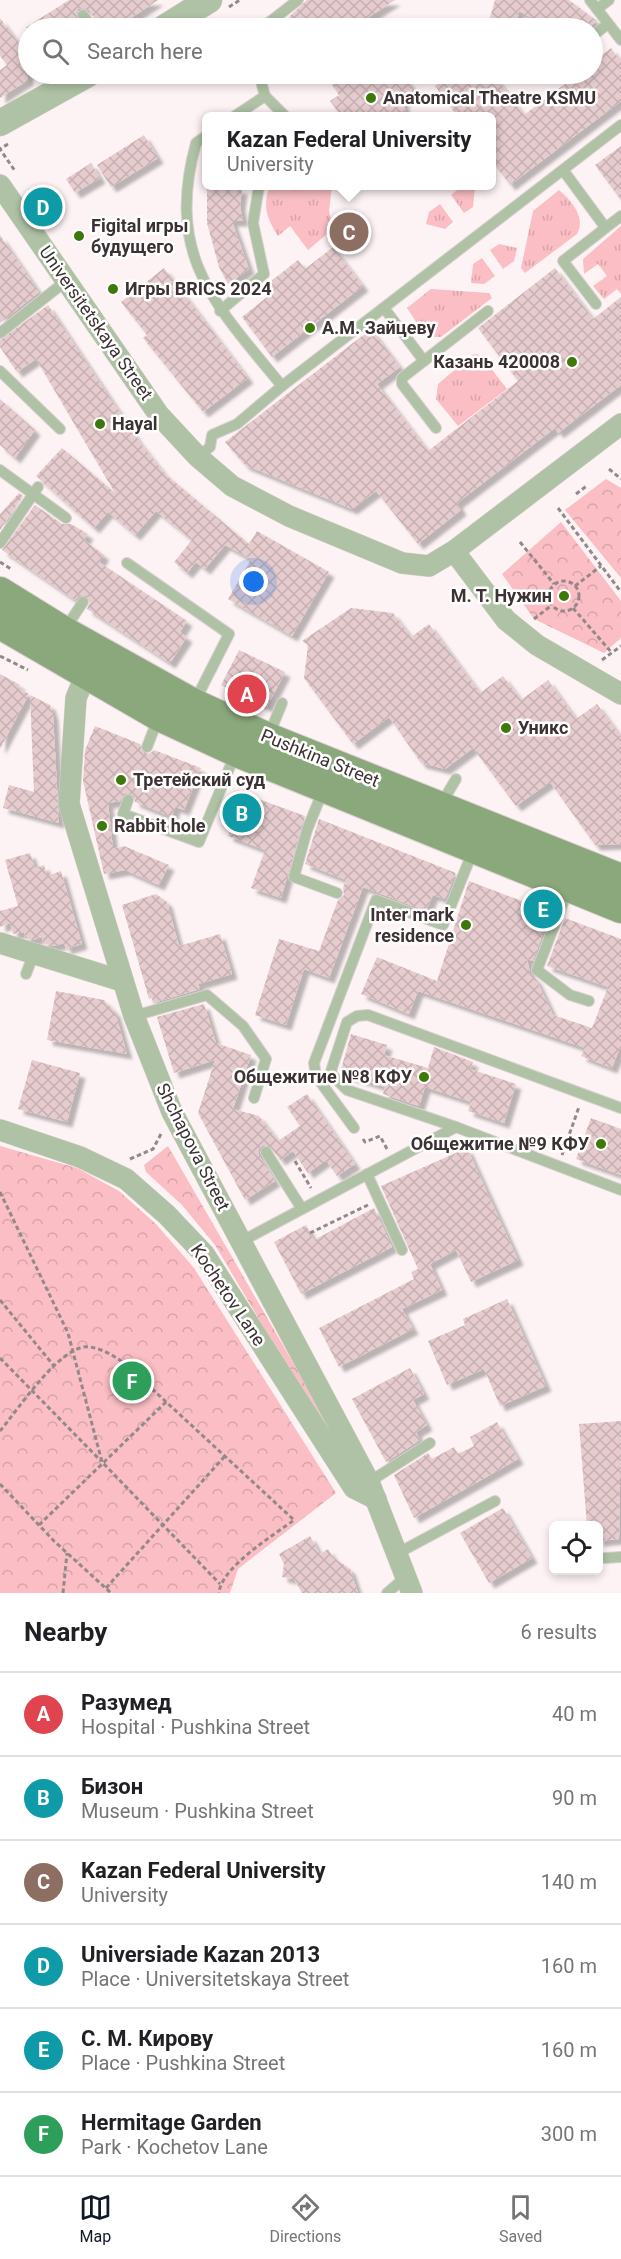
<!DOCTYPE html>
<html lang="en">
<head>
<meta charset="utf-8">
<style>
  :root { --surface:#fff; --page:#f6f6f6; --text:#202124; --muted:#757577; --line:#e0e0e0; --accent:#111827 }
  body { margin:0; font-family:Roboto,sans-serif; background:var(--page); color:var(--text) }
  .controls { position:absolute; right:18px; bottom:18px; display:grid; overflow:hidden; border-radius:9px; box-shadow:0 3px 9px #0003 }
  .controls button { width:54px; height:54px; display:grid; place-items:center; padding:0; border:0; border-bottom:2px solid var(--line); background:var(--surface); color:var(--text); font:30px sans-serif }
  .you { position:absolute; left:254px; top:582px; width:21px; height:21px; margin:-15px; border:4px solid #fff; border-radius:50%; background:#1a73e8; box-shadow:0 0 0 9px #1a73e833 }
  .badge { display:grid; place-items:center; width:39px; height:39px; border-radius:50%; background:var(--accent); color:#fff; font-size:20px; font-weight:700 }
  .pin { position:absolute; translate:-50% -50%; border:3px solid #fff; box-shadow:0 2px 6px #0006 }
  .popup { position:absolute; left:202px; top:112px; width:294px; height:78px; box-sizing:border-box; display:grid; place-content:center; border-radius:9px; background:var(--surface); filter:drop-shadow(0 2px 4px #0005); font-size:20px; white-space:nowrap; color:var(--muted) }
  .popup b { font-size:22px; color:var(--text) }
  .popup::after { content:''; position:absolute; left:50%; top:100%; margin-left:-12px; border:12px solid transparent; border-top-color:var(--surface) }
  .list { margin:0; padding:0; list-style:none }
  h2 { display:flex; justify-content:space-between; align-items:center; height:78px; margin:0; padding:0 24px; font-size:26px }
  h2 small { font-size:20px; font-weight:400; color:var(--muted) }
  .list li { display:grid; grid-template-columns:39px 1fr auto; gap:18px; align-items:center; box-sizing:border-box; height:84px; padding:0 24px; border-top:2px solid var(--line) }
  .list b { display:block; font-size:22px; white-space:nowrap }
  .list p { margin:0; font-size:20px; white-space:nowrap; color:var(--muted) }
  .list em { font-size:20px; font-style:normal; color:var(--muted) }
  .icon { flex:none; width:33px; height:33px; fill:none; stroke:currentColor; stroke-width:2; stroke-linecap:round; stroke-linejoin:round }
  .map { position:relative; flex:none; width:621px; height:1593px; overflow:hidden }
  .search { position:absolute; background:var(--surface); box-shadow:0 3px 9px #0003; left:18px; right:18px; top:18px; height:66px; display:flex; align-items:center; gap:15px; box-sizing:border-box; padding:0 21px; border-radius:33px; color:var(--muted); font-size:22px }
  .sheet { height:582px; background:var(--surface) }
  nav { display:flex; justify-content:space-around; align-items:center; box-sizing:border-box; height:84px; border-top:2px solid var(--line); background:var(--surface); font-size:16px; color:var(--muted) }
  nav a { display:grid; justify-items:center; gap:3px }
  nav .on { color:var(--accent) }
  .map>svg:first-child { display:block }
</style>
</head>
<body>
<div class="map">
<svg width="621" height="1593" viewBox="0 0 621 1593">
  <defs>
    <pattern id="grass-tufts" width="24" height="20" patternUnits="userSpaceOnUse" patternTransform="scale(1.5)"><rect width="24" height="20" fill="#fabec4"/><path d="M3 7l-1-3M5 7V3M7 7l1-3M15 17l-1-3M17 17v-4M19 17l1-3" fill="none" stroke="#d7a4a9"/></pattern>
    <pattern id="forest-crowns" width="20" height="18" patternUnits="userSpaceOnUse" patternTransform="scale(1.5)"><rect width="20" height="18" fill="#fabec4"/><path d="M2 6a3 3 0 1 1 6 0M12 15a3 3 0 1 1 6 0" fill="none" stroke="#d7a4a9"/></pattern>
    <pattern id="building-cross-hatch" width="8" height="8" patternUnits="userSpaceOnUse" patternTransform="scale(1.5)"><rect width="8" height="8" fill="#e6ccce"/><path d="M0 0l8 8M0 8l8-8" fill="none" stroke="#c6b0b1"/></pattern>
    <filter id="shadow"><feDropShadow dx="5.5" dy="5.5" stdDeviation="1.5" flood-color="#0004"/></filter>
  </defs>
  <rect width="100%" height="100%" fill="#fef3f4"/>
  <g fill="url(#grass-tufts)">
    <path d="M270,186h62l-3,25 4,18 -25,21 -18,-24 -12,10c-11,-18 -16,-30 -8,-50z"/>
    <path d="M462,186l13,2 -2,19 -9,6 -13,-18z"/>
    <path d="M559,190c13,11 27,28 18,44l-52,39 -4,-5 12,-57z"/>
    <path d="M440,204l13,18 -8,7 -19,-5 3,-12z"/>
    <path d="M621,226v68l-4,-5 -13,10 -11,-13 14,-10 -9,-12 -14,10 -1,-15z"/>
    <path d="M499,244l18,4 -3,13 -11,8 -13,-19z"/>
    <path d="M482,258l13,18 -11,8 -13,-1 2,-19z"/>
    <path d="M431,289l58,4 3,5 -51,39c-18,1 -24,-15 -34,-29z"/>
    <path d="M477,354l5,3 25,32 -49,37 -22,-27 2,-15 34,-29z"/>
  </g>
  <g fill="url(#forest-crowns)">
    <path d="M606,479l15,9v90l-56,-68z"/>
    <path d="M561,522l60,79v37l-17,15 -70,-34 -32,-45z"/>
    <path d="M0,1146l77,22 42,23 37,33 38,44 142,225 -98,76 -8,24h-230z"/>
    <path d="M168,1146l180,312 -5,3 -128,-216 -33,-40 -36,-33 -2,-7z"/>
  </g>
  <g fill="url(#building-cross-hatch)" filter="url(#shadow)">
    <path d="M69,0h89l-42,28 -9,-9 -8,6 -10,-15 -6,-2 -5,1 -2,6 7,13h-58z"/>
    <path d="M307,0h88l-43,28h-56l-7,-11z"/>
    <path d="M495,0h74l28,21 -9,7h-38l-31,-17 -3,16 -27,-6z"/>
    <path d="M0,18l28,38v24l-28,18v-28l7,-5 -7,-9z"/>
    <path d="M611,48l10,14v39l-111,84 -18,-24v-44h-34l-23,-31 17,-12h41l31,41 54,-41h14v-11z"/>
    <path d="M325,74h65l6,7 7,-6 13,17 -13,10 4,15h-65l-12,-16 9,-6z"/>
    <path d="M144,135l14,23 -47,29 -14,-22z"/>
    <path d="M621,146v54l-26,-35z"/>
    <path d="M91,163l9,15 -25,15 -9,-14z"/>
    <path d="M207,186h27l-1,2 9,1 -2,17 3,15h-11l17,48 -21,15 -9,-17 -12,-44z"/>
    <path d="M0,235l39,57 -39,31z"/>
    <path d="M333,247l30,39 -91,71 -30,-40 30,-24 -6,-8 32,-25 7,9z"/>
    <path d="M164,268l84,110 -45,34 -60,-74 4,-3 -26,-33z"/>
    <path d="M555,268l38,51 28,-22v88l-63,48 -3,-5 -98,75 4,7 -43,34 -42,-53 -24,18 -107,-44 -20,-23 146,-113 29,38 -23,17 51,67 90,-70 -40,-53z"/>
    <path d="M48,305l90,135 26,33 85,71 8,-13 72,41 -37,64 -64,-37 23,-40 -26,-14 -20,24 -9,-7 -9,11 -13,-11 18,-22 -36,-29 -21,24 -27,-23 -14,16 -58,-52 26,-28 53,45 -79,-134 -19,13 -17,-25v-7z"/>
    <path d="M0,399l35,31 -20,28 -15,-13z"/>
    <path d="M19,493l4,3 -23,34v-16z"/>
    <path d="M35,505l27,19h9l17,10 -4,6 20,15 -5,7 88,59 -7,11 7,5 -17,26 -83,-54 3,-7 -3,-6 -7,-1 -5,5 -73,-50z"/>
    <path d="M351,608l42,5 18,24 18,-13 51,69 23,-17 18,24 27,-20 28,39 21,-15 24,33v107l-26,1 -45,-63 -34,24 -43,-58 -28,21 -24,-6 -32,-46 -36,27 -49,-66 4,-33 -6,-4z"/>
    <path d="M239,650l46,22 -18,35 -46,-22z"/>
    <path d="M0,674l20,11 -2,3 11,6 -29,55z"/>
    <path d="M30,695l20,10 3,10 6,108 -56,-15 6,-23 25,7z"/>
    <path d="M95,726l45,18 4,10h5l5,-4 47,18 -17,42 -9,-3 -3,10 -37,-15 -1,-6 -4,-3 -6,1 -4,7 -12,2 5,46 11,-3 45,19 -10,20 -34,-15 -21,4 -21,-93 2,-31z"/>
    <path d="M253,797l52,19 -24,82 -30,-10 14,-38 -37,-14 13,-36 10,3z"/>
    <path d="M319,819l137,54 -11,26 -12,-4 -7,16 -63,-24 -34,91 -25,-9 -18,56 -31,-10 24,-76 40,12 19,-51 6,-5 -1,-7 3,-8 -41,-16z"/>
    <path d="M30,853l5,15 9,-3 3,11 14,-5 21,73 -16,5 -2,-6 -10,3 -11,-3 -1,-6 -9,3 -8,-2 -1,-6 -11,2 -3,-11 -10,4v-16l18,-5 -13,-46z"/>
    <path d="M469,881l82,31 -18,49 -6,-2 3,14 6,6 17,36 39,13 16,-41 -61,-21 18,-48 56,21v106l-9,23 -31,-12 4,-8 -167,-57 -9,23 -48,-20 16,-37 60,24z"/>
    <path d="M156,894l11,8 12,44 41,-12 12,40 -34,10 2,5 -47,14 -1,-5 -3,1 -27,-94z"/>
    <path d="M56,991l48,9 11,12 12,42 -80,-14z"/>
    <path d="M204,1004l12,39 35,12 -18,54 26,7 19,25 22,-15 -13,-19 20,-13 48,70 -18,12 -11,-16 -18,13 -15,-22 -13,9 -10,-14 -7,-1 -4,4v6l16,26 -30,19 -47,-87 17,-53 -41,13 -17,-56z"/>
    <path d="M351,1034l36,11 -3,10 44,13 6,-21 39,15 -3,7 46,15 -12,39 -36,-12 3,-9 -46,-15 -6,19 -36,-12 2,-7 -45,-14z"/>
    <path d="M32,1060l48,13 -13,49 -49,-13z"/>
    <path d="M591,1118l30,11v46l-45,-16z"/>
    <path d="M467,1148l51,112 -47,22 -15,-32 -26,14 12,26 -40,19 11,20 -74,38 -20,-39 95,-49 -3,-7 7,-3 -37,-83z"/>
    <path d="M374,1208l18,39 -91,47 -27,-52 32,-17 8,15z"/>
    <path d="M507,1299l39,87 -46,20 -16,-37 -37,16 -19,-44 37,-16 -2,-6z"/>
    <path d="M410,1368l14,26 -11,6 14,25 -11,7 4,8 -34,22 -34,-63z"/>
    <path d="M621,1421l-2,118 -21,2v-15h-11l-8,-102z"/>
    <path d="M497,1422l21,37 -104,59 -20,-43 34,-22 4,6 22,-12 4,7 16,-8 -4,-9z"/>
    <path d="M503,1508l29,50 -43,25 -29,-50z"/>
    <path d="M310,1536l10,18 8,-5 5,8 17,12 8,24h-56l-8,-14 -12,-2 2,-13 -5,-10z"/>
  </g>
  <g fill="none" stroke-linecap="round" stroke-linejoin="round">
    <g stroke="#dbd0d1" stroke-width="12">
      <g id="service">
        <path d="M590,0l31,40"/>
        <path d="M597,9l12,-9"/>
        <path d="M83,15l9,13"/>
        <path d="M262,28l36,-28"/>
        <path d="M592,36l16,-12"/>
        <path d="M47,74l10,16"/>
        <path d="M259,74l6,22 20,20"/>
        <path d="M235,116l30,-20"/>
        <path d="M206,136l-10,7c-31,114 19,161 86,243"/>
        <path d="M563,170l42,57"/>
        <path d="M596,304l-33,-43 58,-45"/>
        <path d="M384,308l40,53"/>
        <path d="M220,311l44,-37 -11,-51 6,-37"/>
        <path d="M0,333l66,-52"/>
        <path d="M0,371l60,58"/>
        <path d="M436,428l-34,-44v-6l86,-67"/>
        <path d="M198,457l12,-10 2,-12 25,-11 45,-38 339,-261"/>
        <path d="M0,470l66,48"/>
        <path d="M0,543l38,-56"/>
        <path d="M127,563l102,71 -35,69"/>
        <path d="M65,629l18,-27"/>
        <path d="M269,735l13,-32"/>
        <path d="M147,747l12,-31"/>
        <path d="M324,788l-17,42 -13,47 43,16"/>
        <path d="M128,800l-5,14 76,28 37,-90"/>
        <path d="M440,806l16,-27"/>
        <path d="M568,890l-31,80 33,25 19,6"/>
        <path d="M26,974l8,-21"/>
        <path d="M134,1016l73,-21 36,31 23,33 -12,39"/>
        <path d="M456,1127l-109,-37 -14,-14 -2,-5 16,-49 10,-6 11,-1 253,93"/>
        <path d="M354,1128l-38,-52 -2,-13 62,-163 67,25 30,-74"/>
        <path d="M266,1152l36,57"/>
        <path d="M367,1174l35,76"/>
        <path d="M242,1241l214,-114 165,63"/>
        <path d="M369,1482l61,-39"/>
        <path d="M398,1553l97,-52"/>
        <path d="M605,1558l16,-1"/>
        <path d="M387,1593l20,-17"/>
      </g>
    </g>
    <g stroke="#dbd0d1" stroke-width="22">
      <g id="minor">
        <path d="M0,185l159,230 39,42 34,29 57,30 113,47 27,3 25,-15 167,-127"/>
        <path d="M454,551l52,69 31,25 84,49"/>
        <path d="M86,674l-10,24 -7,106 65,212 38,96 197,370 43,111"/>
        <path d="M0,943l122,38"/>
        <path d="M0,1130l80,27 46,22 41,36 37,39 150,234 22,11"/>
      </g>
    </g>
    <g stroke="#dbd0d1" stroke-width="27">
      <g id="tertiary">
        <path d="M164,28l45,-28"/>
        <path d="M0,123l88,-49"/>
      </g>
    </g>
    <g stroke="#dbd0d1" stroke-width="32">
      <g id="secondary">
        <path d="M0,592l63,39 131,73 74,34 353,141"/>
        <path d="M0,624l159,92 78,36 384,156"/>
      </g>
    </g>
    <g stroke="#94898a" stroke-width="3" stroke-dasharray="4.5 3" stroke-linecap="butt">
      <path d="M229,7l11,-7"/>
      <path d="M108,82l14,-8"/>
      <path d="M8,144l-8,5 15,22"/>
      <path d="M609,469l12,10"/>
      <path d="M576,494l12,-9"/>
      <path d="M558,508l63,84"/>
      <path d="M520,542l34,42"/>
      <path d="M0,562l11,7"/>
      <circle cx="564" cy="596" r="15"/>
      <path d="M575,586l26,-20"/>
      <path d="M573,608l39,45"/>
      <path d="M534,619l18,-14"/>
      <path d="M0,656l28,14"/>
      <path d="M602,660l19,-14"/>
      <path d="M363,1139l2,3 15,-6 7,13"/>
      <path d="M562,1155l17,-48"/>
      <path d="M130,1159l23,-10 9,-17"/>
      <path d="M295,1161l16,27"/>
      <path d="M0,1192l68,141 34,129 118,122"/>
      <path d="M310,1233l58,-28"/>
      <path d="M0,1300l54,66"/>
      <path d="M0,1358l101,103"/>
      <path d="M0,1431c17,-20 62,-89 90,-84 13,2 24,9 34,16l170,157c-20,15 -73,47 -75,73"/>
      <path d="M0,1484l54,57 57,52"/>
      <path d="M39,1525l128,-124"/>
      <path d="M106,1588l119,-132"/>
      <path d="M63,1593l4,-40"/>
    </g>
    <use href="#service" stroke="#afc2a5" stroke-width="10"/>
    <use href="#minor" stroke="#afc2a5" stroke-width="21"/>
    <use href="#tertiary" stroke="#afc2a5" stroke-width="26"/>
    <use href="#secondary" stroke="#8ba87c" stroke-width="30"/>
  </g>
  <g fill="#3e770a" stroke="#fff" stroke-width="2">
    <circle cx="371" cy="98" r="6"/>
    <circle cx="79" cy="236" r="6"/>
    <circle cx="113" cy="289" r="6"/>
    <circle cx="310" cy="328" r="6"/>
    <circle cx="572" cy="362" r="6"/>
    <circle cx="100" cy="424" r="6"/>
    <circle cx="564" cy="596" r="6"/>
    <circle cx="506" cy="728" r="6"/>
    <circle cx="121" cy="780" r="6"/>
    <circle cx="102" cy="826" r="6"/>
    <circle cx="466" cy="925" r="6"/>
    <circle cx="424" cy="1077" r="6"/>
    <circle cx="601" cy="1144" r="6"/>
  </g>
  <g text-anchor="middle" stroke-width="5" stroke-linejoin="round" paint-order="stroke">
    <g font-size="18" font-weight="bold" fill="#3c3233" stroke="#fff" text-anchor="start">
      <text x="383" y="104">Anatomical Theatre KSMU</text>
      <text x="91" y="232">Figital игры<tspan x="91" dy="21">будущего</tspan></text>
      <text x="125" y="295">Игры BRICS 2024</text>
      <text x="322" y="334">А.М. Зайцеву</text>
      <text x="560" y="368" text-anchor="end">Казань 420008</text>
      <text x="112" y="430">Hayal</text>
      <text x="552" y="602" text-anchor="end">М. Т. Нужин</text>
      <text x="518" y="734">Уникс</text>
      <text x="133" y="786">Третейский суд</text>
      <text x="114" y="832">Rabbit hole</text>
      <text x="454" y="921" text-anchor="end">Inter mark<tspan x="454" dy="21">residence</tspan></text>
      <text x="412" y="1083" text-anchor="end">Общежитие №8 КФУ</text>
      <text x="589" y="1150" text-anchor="end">Общежитие №9 КФУ</text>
    </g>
    <g font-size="18" fill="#3c3233" stroke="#fff">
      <text transform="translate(96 323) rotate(55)" y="6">Universitetskaya Street</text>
      <text transform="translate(320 758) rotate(22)" y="6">Pushkina Street</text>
      <text transform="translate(193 1147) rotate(63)" y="6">Shchapova Street</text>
      <text transform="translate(228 1295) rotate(56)" y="6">Kochetov Lane</text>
    </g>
  </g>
</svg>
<div class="controls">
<button><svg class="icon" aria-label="locate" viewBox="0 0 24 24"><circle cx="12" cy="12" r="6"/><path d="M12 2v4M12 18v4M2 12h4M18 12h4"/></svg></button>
</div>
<div class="you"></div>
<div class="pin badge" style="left:247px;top:694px;background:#e0444e">A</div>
<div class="pin badge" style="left:242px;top:813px;background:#0f9aa8">B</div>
<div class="pin badge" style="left:349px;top:232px;background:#8d6e63">C</div>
<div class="popup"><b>Kazan Federal University</b>University</div>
<div class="pin badge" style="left:43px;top:207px;background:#0f9aa8">D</div>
<div class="pin badge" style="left:543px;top:909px;background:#0f9aa8">E</div>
<div class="pin badge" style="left:132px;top:1381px;background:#2e9e5b">F</div>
<div class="search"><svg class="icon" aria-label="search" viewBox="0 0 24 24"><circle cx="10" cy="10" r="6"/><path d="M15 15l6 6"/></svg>Search here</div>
</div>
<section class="sheet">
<h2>Nearby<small>6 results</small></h2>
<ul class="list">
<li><span class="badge" style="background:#e0444e">A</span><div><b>Разумед</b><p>Hospital · Pushkina Street</p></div><em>40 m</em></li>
<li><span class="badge" style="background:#0f9aa8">B</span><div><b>Бизон</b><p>Museum · Pushkina Street</p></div><em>90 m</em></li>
<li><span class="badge" style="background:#8d6e63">C</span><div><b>Kazan Federal University</b><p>University</p></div><em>140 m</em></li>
<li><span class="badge" style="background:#0f9aa8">D</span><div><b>Universiade Kazan 2013</b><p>Place · Universitetskaya Street</p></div><em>160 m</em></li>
<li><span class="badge" style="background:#0f9aa8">E</span><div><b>С. М. Кирову</b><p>Place · Pushkina Street</p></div><em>160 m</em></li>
<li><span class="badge" style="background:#2e9e5b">F</span><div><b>Hermitage Garden</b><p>Park · Kochetov Lane</p></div><em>300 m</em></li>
</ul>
</section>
<nav>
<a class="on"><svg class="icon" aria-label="map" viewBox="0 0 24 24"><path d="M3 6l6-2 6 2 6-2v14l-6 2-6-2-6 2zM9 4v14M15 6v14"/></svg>Map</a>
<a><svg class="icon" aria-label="directions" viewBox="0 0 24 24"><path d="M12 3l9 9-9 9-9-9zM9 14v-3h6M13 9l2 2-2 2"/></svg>Directions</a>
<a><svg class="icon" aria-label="saved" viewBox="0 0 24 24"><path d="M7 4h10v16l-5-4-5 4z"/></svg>Saved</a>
</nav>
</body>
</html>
